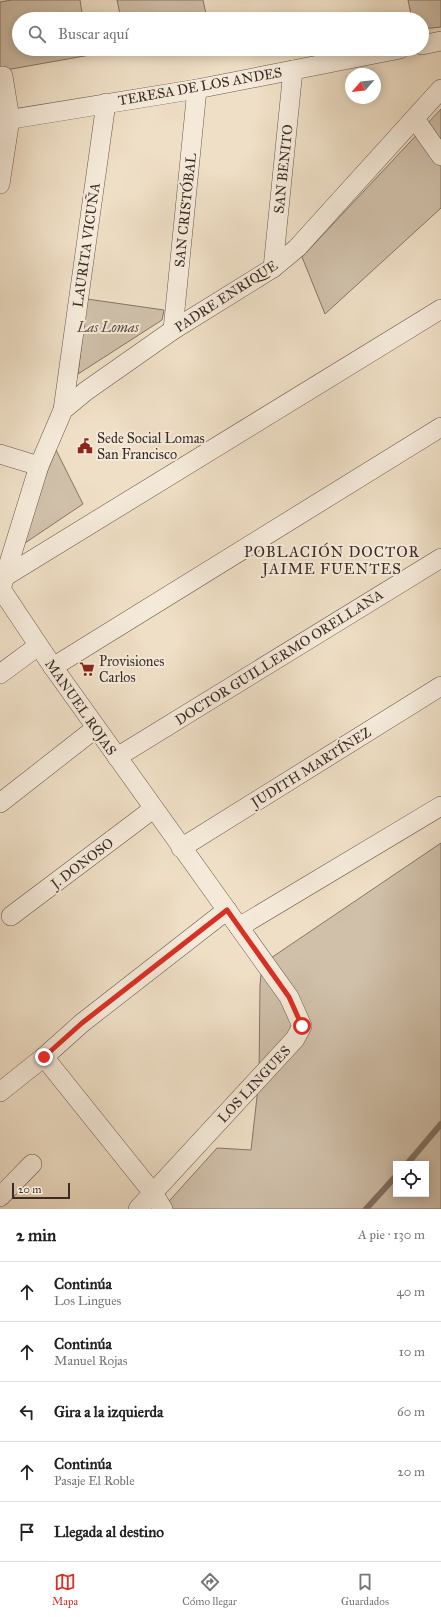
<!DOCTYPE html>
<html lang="es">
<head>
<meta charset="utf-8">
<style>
  :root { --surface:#fff; --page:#f6f6f6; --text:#222; --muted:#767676; --line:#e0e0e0; --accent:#d93025 }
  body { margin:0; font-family:"IM FELL Great Primer",serif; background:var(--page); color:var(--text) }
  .controls { position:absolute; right:12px; bottom:12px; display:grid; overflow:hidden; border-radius:0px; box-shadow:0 2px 10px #0003 }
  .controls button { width:36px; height:36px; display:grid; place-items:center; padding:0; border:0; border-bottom:1px solid var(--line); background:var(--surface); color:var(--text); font:20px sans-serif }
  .compass { position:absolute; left:345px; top:68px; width:36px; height:36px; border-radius:50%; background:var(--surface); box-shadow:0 2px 10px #0003; rotate:243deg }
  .scale { position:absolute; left:12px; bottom:10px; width:58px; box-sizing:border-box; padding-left:4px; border:2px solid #3a2b24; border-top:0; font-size:11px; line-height:14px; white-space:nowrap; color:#3a2b24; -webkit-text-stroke:3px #f5eada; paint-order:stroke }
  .stop { position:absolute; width:12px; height:12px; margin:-9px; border:3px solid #d93025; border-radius:50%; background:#fff }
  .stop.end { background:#d93025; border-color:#fff; box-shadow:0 1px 4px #0008 }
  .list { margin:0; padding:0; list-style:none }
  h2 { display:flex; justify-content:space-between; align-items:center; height:52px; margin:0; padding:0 16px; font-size:17px }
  h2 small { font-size:13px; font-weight:400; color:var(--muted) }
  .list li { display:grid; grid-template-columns:26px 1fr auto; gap:12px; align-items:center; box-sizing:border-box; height:60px; padding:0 16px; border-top:1px solid var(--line) }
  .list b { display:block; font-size:15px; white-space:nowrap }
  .list p { margin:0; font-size:13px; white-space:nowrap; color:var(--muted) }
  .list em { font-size:13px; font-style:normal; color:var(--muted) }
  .icon { flex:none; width:22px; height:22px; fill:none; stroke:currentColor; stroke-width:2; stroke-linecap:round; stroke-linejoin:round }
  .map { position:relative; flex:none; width:441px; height:1209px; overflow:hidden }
  .search { position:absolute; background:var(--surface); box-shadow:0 2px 10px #0003; left:12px; right:12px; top:12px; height:44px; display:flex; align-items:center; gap:10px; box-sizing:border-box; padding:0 14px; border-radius:22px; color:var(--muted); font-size:15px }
  .sheet { height:352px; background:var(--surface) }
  nav { display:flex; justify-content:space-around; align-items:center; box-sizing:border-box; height:56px; border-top:1px solid var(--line); background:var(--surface); font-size:11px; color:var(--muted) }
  nav a { display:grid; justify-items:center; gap:2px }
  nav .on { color:var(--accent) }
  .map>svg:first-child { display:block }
</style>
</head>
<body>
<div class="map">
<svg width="441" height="1209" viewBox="0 0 441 1209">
  <rect width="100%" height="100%" fill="#efdfc6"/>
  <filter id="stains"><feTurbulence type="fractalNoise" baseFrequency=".005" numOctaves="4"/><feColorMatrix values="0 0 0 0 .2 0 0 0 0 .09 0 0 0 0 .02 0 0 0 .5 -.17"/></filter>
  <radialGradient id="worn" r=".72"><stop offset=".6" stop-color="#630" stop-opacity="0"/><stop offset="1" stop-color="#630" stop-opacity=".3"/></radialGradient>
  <g fill="#d0c0aa" stroke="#857667" fill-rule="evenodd">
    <path d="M12,0h68l3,19h-64v30h69l2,6 -90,16v-69z"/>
    <path d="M117,0h86l4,19h-86z"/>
    <path d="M408,0h33v27l-19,2v-10h-10z"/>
    <path d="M441,109v99l-116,106 -23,-57z"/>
    <path d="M87,299l77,11 -2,10 -84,54z"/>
    <path d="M56,450l27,54 -58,39 -5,-5z"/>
    <path d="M441,843v366h-279l55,-61 34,2 8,-71 1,-94 2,-21zM396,1164h30v30h-30z"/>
  </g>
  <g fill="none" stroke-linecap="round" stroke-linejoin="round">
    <g stroke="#817264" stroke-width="6">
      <path d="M407,1164l34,-40"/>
      <path d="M366,1209l30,-33"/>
    </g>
    <g stroke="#67584c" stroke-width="20">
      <g id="street">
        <path d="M422,45l19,-4"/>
        <path d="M415,119l26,37"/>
        <path d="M0,121l197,-32 203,-40"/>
        <path d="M0,184l10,-65 -7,-43"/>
        <path d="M273,268l20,-198"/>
        <path d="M173,330l24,-241"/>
        <path d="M63,410l43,-307"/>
        <path d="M0,454l39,12"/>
        <path d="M6,576l435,-267"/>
        <path d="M53,667l388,-240"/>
        <path d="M0,674l38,-28"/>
        <path d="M117,757l324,-199"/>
        <path d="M0,803l96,-75"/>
        <path d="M181,848l260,-162"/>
        <path d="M11,916l142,-107"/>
        <path d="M239,927l202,-121"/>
        <path d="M44,1057l109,136 10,16"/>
        <path d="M0,1092l44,-35 38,-34 145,-113"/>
        <path d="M0,1197l32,-33"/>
        <path d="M138,1209l157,-170 7,-13 -13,-29 -236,-330 -52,-78 38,-123 24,-56 23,-19 87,-61 100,-62 24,-20 144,-159"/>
      </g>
    </g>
    <use href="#street" stroke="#f5eada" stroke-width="19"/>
  </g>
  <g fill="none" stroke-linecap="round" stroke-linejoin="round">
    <path stroke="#d93025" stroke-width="5" d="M44,1057l38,-34 145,-113 62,87 13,29"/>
  </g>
  <defs>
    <g id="civic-bare" transform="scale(1.2)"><path d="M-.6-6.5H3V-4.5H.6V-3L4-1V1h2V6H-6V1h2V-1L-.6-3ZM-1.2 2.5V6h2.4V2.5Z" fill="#8f2418" stroke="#f5eada" stroke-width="2.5" paint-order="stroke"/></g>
    <g id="supermarket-bare" transform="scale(1.2)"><path d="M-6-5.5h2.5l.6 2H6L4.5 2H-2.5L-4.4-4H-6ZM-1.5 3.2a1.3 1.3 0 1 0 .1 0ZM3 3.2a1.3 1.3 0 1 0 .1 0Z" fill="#8f2418" stroke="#f5eada" stroke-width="2.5" paint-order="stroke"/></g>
  </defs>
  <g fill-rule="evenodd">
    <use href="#civic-bare" x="85" y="446"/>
    <use href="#supermarket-bare" x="87" y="669"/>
  </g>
  <g text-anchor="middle" stroke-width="4" stroke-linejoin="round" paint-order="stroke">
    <g font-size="14" fill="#3a2b24" stroke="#f5eada">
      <text transform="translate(200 86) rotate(-10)" y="5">TERESA DE LOS ANDES</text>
      <text transform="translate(283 169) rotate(-84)" y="5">SAN BENITO</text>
      <text transform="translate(185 210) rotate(-84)" y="5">SAN CRISTÓBAL</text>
      <text transform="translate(86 245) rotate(-82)" y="5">LAURITA VICUÑA</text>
      <text transform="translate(226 296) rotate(-33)" y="5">PADRE ENRIQUE</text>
      <text transform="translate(279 657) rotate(-32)" y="5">DOCTOR GUILLERMO ORELLANA</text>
      <text transform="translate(81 707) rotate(55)" y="5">MANUEL ROJAS</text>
      <text transform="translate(311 767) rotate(-32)" y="5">JUDITH MARTÍNEZ</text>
      <text transform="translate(82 863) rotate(-37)" y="5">J. DONOSO</text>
      <text transform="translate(254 1084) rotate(-47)" y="5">LOS LINGUES</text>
    </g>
    <g font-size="14" font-style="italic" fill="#58493f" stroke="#f5eada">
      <text x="108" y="332">Las Lomas</text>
    </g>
    <g font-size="14" fill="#3a2b24" stroke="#f5eada" text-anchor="start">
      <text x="97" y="443">Sede Social Lomas<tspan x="97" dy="16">San Francisco</tspan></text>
      <text x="99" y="666">Provisiones<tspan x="99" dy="16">Carlos</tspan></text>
    </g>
    <g font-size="15" letter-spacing="1" fill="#3a2b24" stroke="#f5eada">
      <text x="332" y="557">POBLACIÓN DOCTOR<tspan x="332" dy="17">JAIME FUENTES</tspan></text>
    </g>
  </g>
  <rect width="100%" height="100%" filter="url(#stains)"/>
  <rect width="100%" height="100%" fill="url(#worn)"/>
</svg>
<div class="controls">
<button><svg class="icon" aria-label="locate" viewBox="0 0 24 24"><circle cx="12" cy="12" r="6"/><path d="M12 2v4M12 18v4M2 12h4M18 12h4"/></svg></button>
</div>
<svg class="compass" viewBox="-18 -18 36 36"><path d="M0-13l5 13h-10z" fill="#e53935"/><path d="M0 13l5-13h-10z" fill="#767676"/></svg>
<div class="scale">20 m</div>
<div class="stop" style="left:302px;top:1026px"></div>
<div class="stop end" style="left:44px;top:1057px"></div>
<div class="search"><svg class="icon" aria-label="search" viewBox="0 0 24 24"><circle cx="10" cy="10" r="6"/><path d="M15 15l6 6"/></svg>Buscar aquí</div>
</div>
<section class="sheet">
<h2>2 min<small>A pie · 130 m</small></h2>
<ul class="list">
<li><svg class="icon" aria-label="ahead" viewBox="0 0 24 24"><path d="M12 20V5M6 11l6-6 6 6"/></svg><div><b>Continúa</b><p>Los Lingues</p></div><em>40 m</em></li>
<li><svg class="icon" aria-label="ahead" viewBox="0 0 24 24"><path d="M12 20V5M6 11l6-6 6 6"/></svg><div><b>Continúa</b><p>Manuel Rojas</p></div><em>10 m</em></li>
<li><svg class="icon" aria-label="left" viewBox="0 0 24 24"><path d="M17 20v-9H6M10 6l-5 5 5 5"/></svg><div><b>Gira a la izquierda</b></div><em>60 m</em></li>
<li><svg class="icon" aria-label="ahead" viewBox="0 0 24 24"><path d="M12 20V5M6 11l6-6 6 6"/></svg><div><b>Continúa</b><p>Pasaje El Roble</p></div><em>20 m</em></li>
<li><svg class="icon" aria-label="arrive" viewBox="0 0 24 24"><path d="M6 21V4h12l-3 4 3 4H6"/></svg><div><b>Llegada al destino</b></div></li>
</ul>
</section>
<nav>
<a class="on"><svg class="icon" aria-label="map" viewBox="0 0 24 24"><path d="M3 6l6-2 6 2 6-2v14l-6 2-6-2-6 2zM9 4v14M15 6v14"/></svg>Mapa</a>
<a><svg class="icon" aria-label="directions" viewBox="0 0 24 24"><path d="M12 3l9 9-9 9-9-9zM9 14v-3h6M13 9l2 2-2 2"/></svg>Cómo llegar</a>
<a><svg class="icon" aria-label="saved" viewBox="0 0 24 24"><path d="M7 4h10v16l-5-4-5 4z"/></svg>Guardados</a>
</nav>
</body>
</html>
